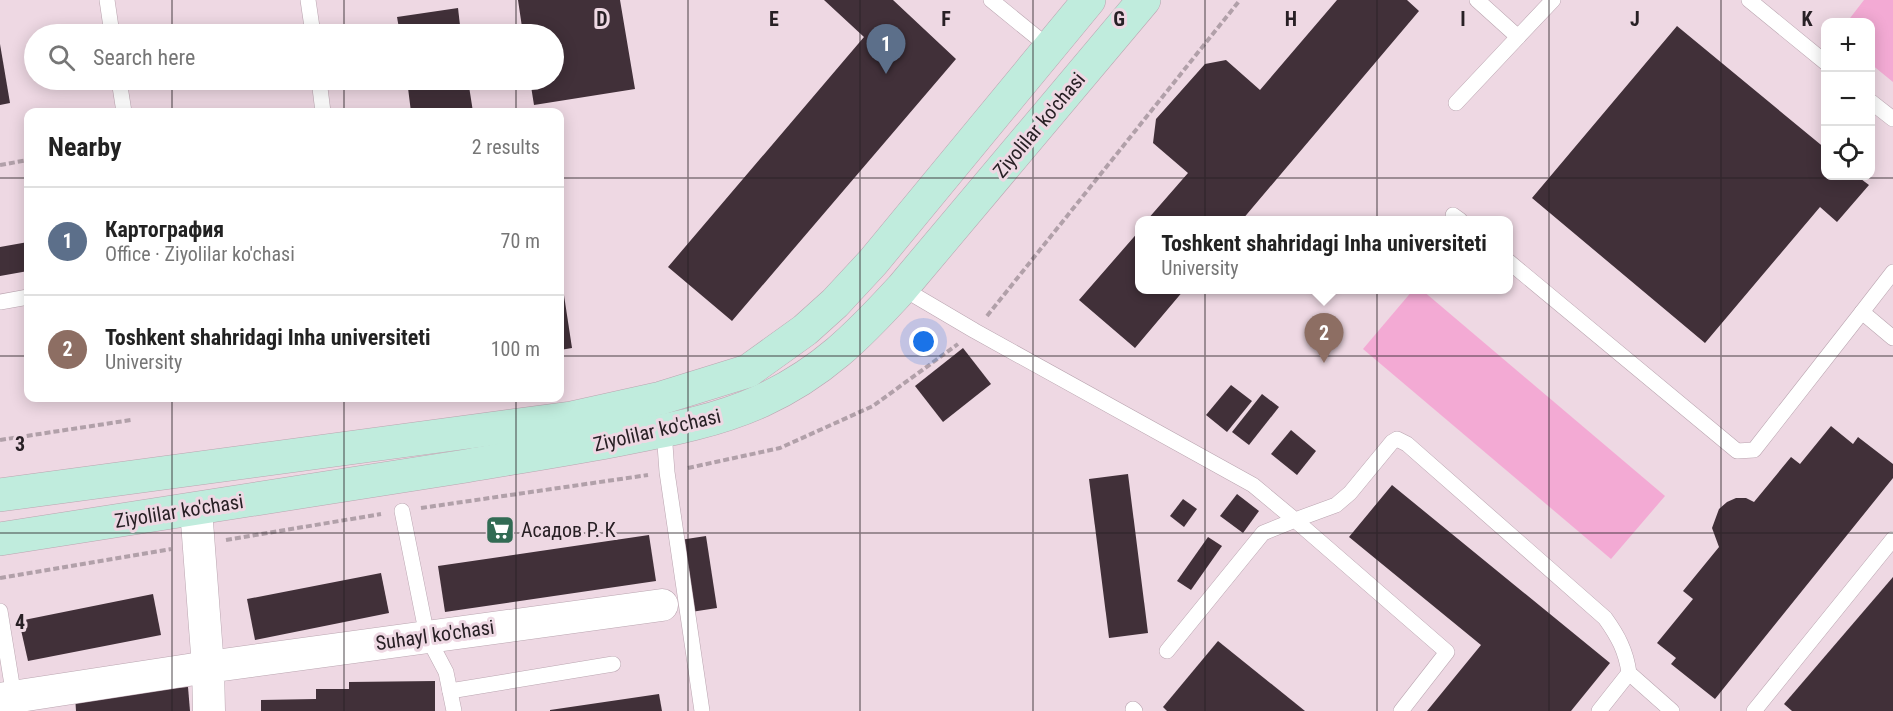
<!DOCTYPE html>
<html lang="en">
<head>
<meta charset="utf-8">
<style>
  :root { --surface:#fff; --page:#f6f6f6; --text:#222; --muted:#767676; --line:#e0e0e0; --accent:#0b8043 }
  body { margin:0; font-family:"Roboto Condensed",sans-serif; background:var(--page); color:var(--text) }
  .controls { position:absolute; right:18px; top:18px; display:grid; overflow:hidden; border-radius:12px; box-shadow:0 3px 15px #0003 }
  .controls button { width:54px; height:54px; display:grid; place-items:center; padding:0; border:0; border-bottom:2px solid var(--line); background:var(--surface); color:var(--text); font:30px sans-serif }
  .you { position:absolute; left:924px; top:342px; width:21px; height:21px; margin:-15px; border:4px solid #fff; border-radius:50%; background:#1a73e8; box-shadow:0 0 0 9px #1a73e833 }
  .badge { display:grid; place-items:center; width:39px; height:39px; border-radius:50%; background:var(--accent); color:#fff; font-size:20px; font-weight:700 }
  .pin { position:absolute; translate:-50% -50px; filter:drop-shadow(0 2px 3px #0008) }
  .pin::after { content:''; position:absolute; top:32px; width:21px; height:18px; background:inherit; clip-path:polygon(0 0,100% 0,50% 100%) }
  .popup { position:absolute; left:1135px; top:216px; width:378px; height:78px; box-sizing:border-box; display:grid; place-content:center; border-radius:12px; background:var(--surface); filter:drop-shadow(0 2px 4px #0005); font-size:20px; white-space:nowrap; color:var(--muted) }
  .popup b { font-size:22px; color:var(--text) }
  .popup::after { content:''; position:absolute; left:50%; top:100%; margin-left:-12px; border:12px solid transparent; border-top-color:var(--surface) }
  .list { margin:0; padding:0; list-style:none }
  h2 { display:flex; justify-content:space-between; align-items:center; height:78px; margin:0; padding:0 24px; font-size:26px }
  h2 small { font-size:20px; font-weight:400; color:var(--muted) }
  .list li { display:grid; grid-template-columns:39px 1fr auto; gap:18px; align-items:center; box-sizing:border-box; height:108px; padding:0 24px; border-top:2px solid var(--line) }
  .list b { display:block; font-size:22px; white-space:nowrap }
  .list p { margin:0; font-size:20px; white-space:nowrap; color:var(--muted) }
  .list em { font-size:20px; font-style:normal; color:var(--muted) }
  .icon { flex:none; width:33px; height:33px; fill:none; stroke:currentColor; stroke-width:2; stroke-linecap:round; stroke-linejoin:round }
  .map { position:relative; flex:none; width:1893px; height:711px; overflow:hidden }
  .search { position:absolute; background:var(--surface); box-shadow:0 3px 15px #0003; left:24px; top:24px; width:540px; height:66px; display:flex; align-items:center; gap:15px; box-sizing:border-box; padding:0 21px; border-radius:33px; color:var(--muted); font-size:22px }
  .panel { position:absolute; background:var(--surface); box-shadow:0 3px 15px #0003; left:24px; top:108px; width:540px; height:294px; border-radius:12px }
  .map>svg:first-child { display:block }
</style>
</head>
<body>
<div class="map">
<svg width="1893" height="711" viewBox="0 0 1893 711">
  <rect width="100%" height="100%" fill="#eed8e3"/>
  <g fill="#f3aad4">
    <path d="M1864,0h29v82l-22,-18 -1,-42h-23z"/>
    <path d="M1413,290h9l243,206 -54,63 -248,-210z"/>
  </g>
  <g fill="#413039">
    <path d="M518,0h102l15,89 -101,16 -4,-25h24v-46h-31z"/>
    <path d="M824,0h69l63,59 -224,262 -64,-54 196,-230z"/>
    <path d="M1337,0h70l12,11 -177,209h-95l41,-47 -35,-30 3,-24 49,-55 21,-4 34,30z"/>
    <path d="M458,8l3,26h-61l-3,-17z"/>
    <path d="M1677,26l149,123v27h31l12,9 -32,37 -17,-15 -115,136 -173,-145z"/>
    <path d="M0,44l10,59 -10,2z"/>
    <path d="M407,80h61l5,32h-62z"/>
    <path d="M1140,230v60h44l-49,58 -56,-48z"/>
    <path d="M28,242v29l-28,5v-29z"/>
    <path d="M560,269l12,79 -12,2z"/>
    <path d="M963,348l28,36 -48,38 -28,-36z"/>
    <path d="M1231,385l21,16 -25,31 -21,-17z"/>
    <path d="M1262,394l17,13 -30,38 -17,-13z"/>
    <path d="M1831,426l22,18 5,-7 35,27v14l-178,221 -44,-35 5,-6 -19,-15 36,-44 -10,-8 36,-44 -7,-19 7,-19 8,-7 9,-4h10l8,4 37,-45 9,7z"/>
    <path d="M1291,430l25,21 -19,24 -26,-21z"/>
    <path d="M1128,474l20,159 -39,5 -20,-159z"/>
    <path d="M1392,485l218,178 -39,48h-144l54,-66 -132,-108z"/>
    <path d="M1237,494l22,17 -16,22 -23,-17z"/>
    <path d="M1183,499l14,10 -13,18 -14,-11z"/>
    <path d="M649,535l7,46 -211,31 -7,-46z"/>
    <path d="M706,536l11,72 -26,4 -11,-72z"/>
    <path d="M1208,537l14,9 -31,44 -14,-9z"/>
    <path d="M381,573l8,40 -134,27 -8,-41z"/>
    <path d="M1893,577v134h-101l-8,-7z"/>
    <path d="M153,594l8,41 -133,26 -9,-40z"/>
    <path d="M1218,641l87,70h-138l-4,-4z"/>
    <path d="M435,681v30h-174v-11l55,-1v-10h33v-7z"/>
    <path d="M188,687l2,24h-114l-1,-17z"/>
    <path d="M659,694l3,17h-112v-1z"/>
  </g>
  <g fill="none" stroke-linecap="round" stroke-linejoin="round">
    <g stroke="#baa5b0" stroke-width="16">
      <g id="service">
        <path d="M107,0l5,34"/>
        <path d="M308,0l5,34"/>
        <path d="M991,0l59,48"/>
        <path d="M1477,0l41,37 35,-37"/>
        <path d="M1749,0l77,63"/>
        <path d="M119,80l5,32"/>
        <path d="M319,80l4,32"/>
        <path d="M1870,101l23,18"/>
        <path d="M1456,103l62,-66"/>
        <path d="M1453,215l7,5"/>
        <path d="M1508,261l229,190 17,-1 108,-138"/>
        <path d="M1893,272l-31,40 31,26"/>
        <path d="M902,288l73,43 278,154 42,35 41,-15 14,-12 42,-51 5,-3 10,5 198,174c13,18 21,33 24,55l-30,38"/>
        <path d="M0,302l28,-5"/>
        <path d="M664,431l3,41 35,239"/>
        <path d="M402,511l25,125 19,36 8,39"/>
        <path d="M0,611l14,86"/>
        <path d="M1167,651l96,-118 32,-13 152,132 -46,59"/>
        <path d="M1629,673l43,38"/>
        <path d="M450,691l163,-27"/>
        <path d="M1133,709l2,2"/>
        <path d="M1754,711l139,-172"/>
      </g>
    </g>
    <g stroke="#baa5b0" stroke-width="33">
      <g id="minor">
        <path d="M0,699l208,-32 -12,-158"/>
        <path d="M209,711l-1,-44 454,-62"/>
      </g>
    </g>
    <g stroke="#baa5b0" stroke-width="34">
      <g id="secondary">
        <path d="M0,495l571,-77 90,-20 87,-27 57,-41 30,-27 38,-41 216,-262"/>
        <path d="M0,539c156,-23 311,-49 466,-73 52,-9 104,-17 156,-27 47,-9 95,-18 139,-38 61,-28 97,-65 141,-113l242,-288"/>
      </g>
    </g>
    <g stroke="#b1a0a9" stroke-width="4" stroke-dasharray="6 3" stroke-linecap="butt">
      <path d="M0,165l28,-5"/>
      <path d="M987,316l253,-316"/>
      <path d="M0,440l131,-20"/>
      <path d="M688,468l92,-20 93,-42 85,-62"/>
      <path d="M421,508l227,-33"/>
      <path d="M226,540l155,-26"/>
      <path d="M0,578l171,-29"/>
    </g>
    <use href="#service" stroke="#fff" stroke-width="15"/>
    <use href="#minor" stroke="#fff" stroke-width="32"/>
    <use href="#secondary" stroke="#c0ecdd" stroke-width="33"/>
  </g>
  <path fill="none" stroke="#282025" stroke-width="1.5" stroke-opacity="0.55" d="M172,0v34M344,0v34M516,0v34M688,0v711M860,0v711M1033,0v711M1205,0v711M1377,0v711M1549,0v711M1721,0v711M172,80v32M344,80v32M516,80v32M0,178h28M560,178h1333M0,356h28M560,356h1333M172,398v313M344,398v313M516,398v313M0,533h1893"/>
  <defs>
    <g id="supermarket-square" transform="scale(1.5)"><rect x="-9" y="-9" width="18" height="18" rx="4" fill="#326b54" stroke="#eed8e3"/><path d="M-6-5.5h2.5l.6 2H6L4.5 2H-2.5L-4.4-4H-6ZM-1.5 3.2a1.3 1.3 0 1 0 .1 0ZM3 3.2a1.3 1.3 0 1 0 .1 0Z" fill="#fff"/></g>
  </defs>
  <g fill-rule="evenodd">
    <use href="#supermarket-square" x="500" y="530"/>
  </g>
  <g text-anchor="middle" stroke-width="6" stroke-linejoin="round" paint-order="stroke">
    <g font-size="20" fill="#282025" stroke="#eed8e3">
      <text transform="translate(1039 125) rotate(-50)" y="7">Ziyolilar ko'chasi</text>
      <text transform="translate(657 430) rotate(-13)" y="7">Ziyolilar ko'chasi</text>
      <text transform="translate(179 511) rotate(-9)" y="7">Ziyolilar ko'chasi</text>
      <text transform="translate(435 635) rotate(-8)" y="7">Suhayl ko'chasi</text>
    </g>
    <g font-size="20" fill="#282025" stroke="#eed8e3" text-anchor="start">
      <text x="521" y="537">Асадов Р. К</text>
    </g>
  </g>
  <g font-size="20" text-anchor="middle" font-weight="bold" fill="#282025" stroke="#eed8e3" stroke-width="6" stroke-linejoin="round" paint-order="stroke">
    <text x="602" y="26">D</text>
    <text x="774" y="26">E</text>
    <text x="946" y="26">F</text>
    <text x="1119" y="26">G</text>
    <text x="1291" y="26">H</text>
    <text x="1463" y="26">I</text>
    <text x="1635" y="26">J</text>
    <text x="1807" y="26">K</text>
    <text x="20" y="451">3</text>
    <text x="20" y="629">4</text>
  </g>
</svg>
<div class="controls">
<button>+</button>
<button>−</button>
<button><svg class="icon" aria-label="locate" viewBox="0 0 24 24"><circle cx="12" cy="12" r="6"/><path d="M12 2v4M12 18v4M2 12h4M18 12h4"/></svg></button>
</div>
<div class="you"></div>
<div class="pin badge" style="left:886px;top:74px;background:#5c6f8a">1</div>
<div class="pin badge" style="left:1324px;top:363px;background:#8d6e63">2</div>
<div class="popup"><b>Toshkent shahridagi Inha universiteti</b>University</div>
<div class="search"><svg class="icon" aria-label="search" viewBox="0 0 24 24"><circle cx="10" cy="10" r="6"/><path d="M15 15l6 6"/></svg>Search here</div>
<section class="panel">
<h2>Nearby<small>2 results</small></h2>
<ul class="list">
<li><span class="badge" style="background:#5c6f8a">1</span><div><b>Картография</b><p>Office · Ziyolilar ko'chasi</p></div><em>70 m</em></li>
<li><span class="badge" style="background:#8d6e63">2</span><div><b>Toshkent shahridagi Inha universiteti</b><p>University</p></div><em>100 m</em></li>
</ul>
</section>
</div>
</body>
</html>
